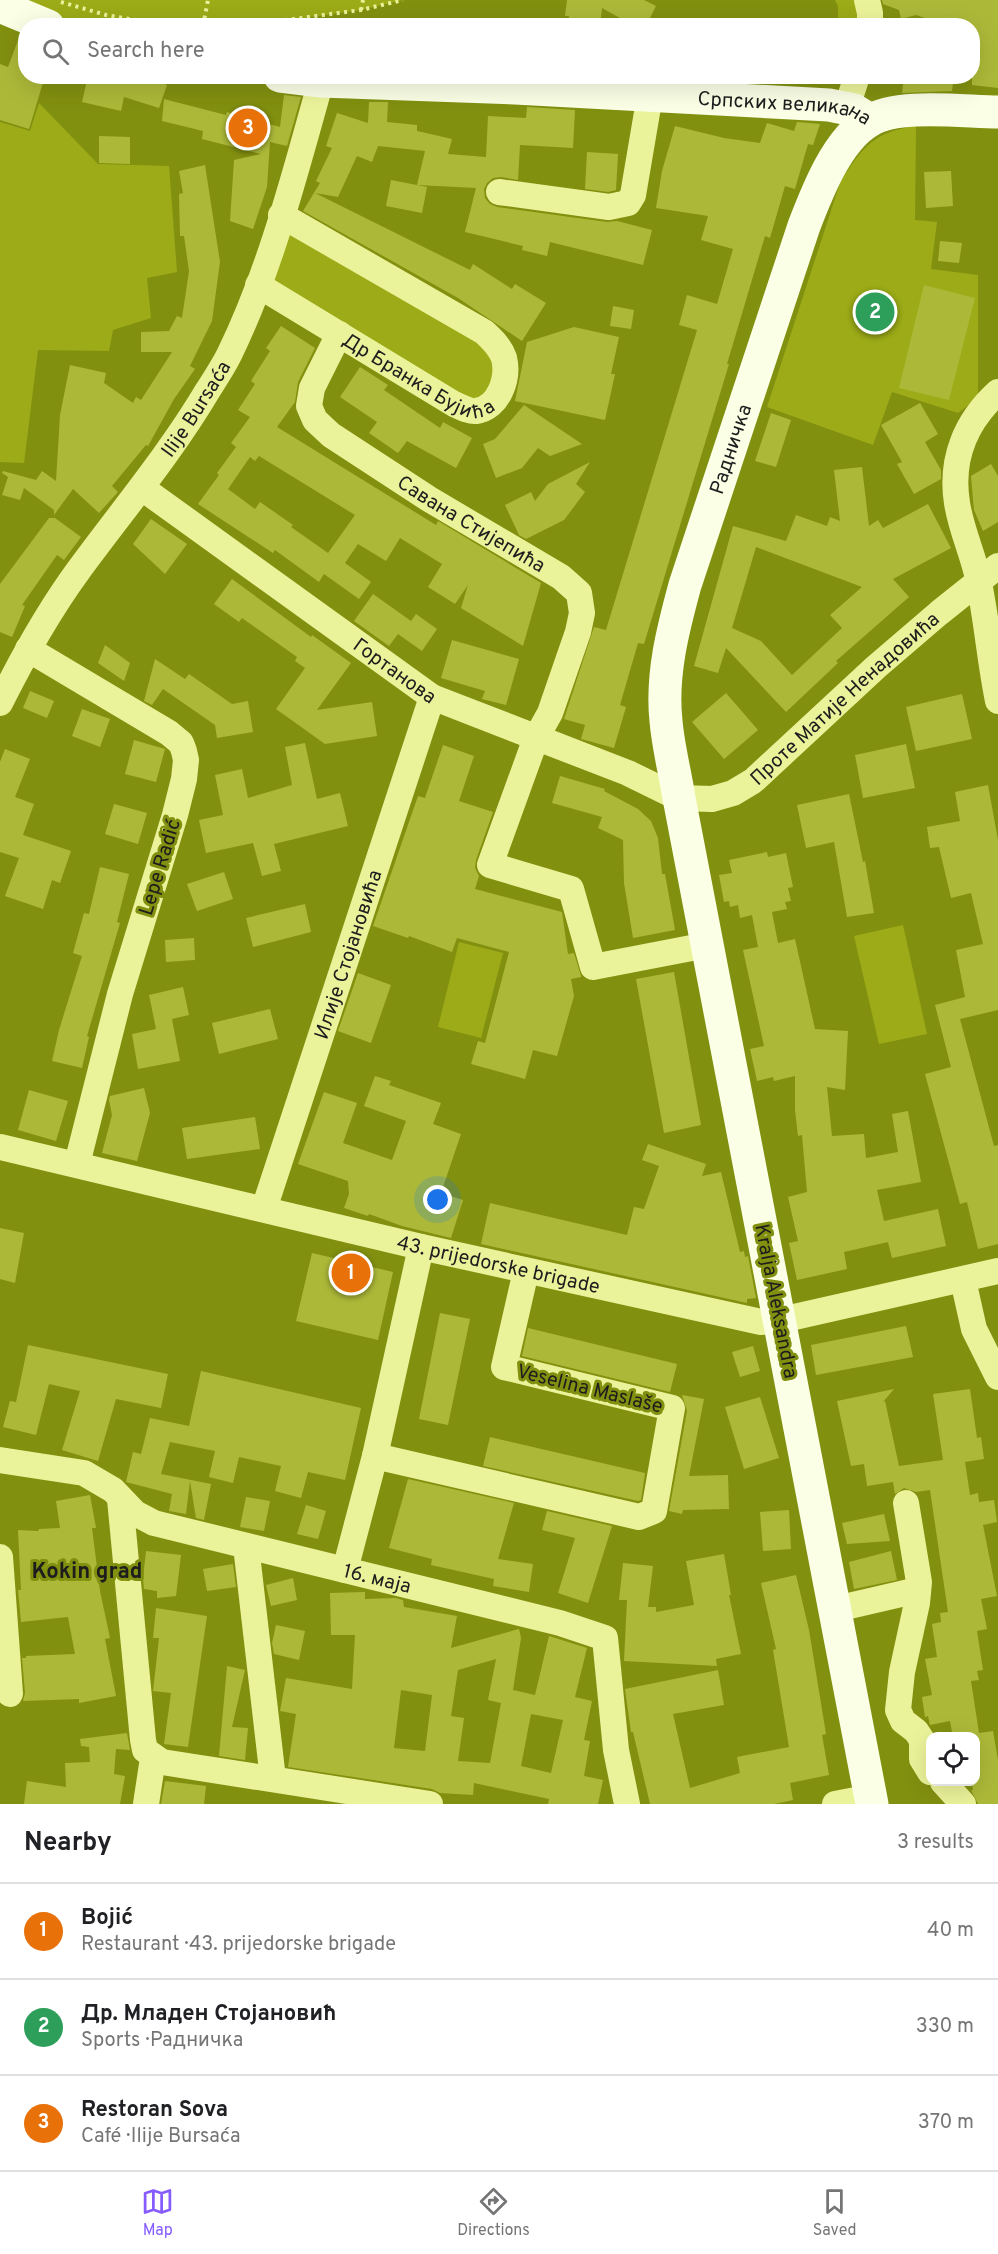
<!DOCTYPE html>
<html lang="en">
<head>
<meta charset="utf-8">
<style>
  :root { --surface:#fff; --page:#f2f2f2; --text:#202124; --muted:#757577; --line:#e0e0e0; --accent:#865cff }
  body { margin:0; font-family:Overpass,sans-serif; background:var(--page); color:var(--text) }
  .controls { position:absolute; right:18px; bottom:18px; display:grid; overflow:hidden; border-radius:12px; box-shadow:0 6px 24px #0002 }
  .controls button { width:54px; height:54px; display:grid; place-items:center; padding:0; border:0; border-bottom:2px solid var(--line); background:var(--surface); color:var(--text); font:30px sans-serif }
  .you { position:absolute; left:438px; top:1200px; width:21px; height:21px; margin:-15px; border:4px solid #fff; border-radius:50%; background:#1a73e8; box-shadow:0 0 0 9px #1a73e833 }
  .badge { display:grid; place-items:center; width:39px; height:39px; border-radius:50%; background:var(--accent); color:#fff; font-size:20px; font-weight:700 }
  .pin { position:absolute; translate:-50% -50%; border:3px solid #fff; box-shadow:0 2px 6px #0006 }
  .list { margin:0; padding:0; list-style:none }
  h2 { display:flex; justify-content:space-between; align-items:center; height:78px; margin:0; padding:0 24px; font-size:26px }
  h2 small { font-size:20px; font-weight:400; color:var(--muted) }
  .list li { display:grid; grid-template-columns:39px 1fr auto; gap:18px; align-items:center; box-sizing:border-box; height:96px; padding:0 24px; border-top:2px solid var(--line) }
  .list b { display:block; font-size:22px; white-space:nowrap }
  .list p { margin:0; font-size:20px; white-space:nowrap; color:var(--muted) }
  .list em { font-size:20px; font-style:normal; color:var(--muted) }
  .icon { flex:none; width:33px; height:33px; fill:none; stroke:currentColor; stroke-width:2; stroke-linecap:round; stroke-linejoin:round }
  .map { position:relative; flex:none; width:998px; height:1804px; overflow:hidden }
  .search { position:absolute; background:var(--surface); box-shadow:0 6px 24px #0002; left:18px; right:18px; top:18px; height:66px; display:flex; align-items:center; gap:15px; box-sizing:border-box; padding:0 21px; border-radius:24px; color:var(--muted); font-size:22px }
  .sheet { height:366px; background:var(--surface) }
  nav { display:flex; justify-content:space-around; align-items:center; box-sizing:border-box; height:84px; border-top:2px solid var(--line); background:var(--surface); font-size:16px; color:var(--muted) }
  nav a { display:grid; justify-items:center; gap:3px }
  nav .on { color:var(--accent) }
  .map>svg:first-child { display:block }
</style>
</head>
<body>
<div class="map">
<svg width="998" height="1804" viewBox="0 0 998 1804">
  <rect width="100%" height="100%" fill="#829010"/>
  <g fill="#9cab17">
    <path d="M16,0h387l-42,10 -113,16 -171,-1z"/>
    <path d="M835,0h25l1,25h-23v-19z"/>
    <path d="M39,103l59,61 71,2 8,106 -30,6 4,40 -38,12 -4,21 -71,-1 -14,113 -24,-1v-340l30,9z"/>
    <path d="M916,126l-1,94 22,2 -6,47 47,6v123l-20,15 -66,-21 -19,53 -106,-38 74,-227c23,-34 33,-48 75,-54z"/>
    <path d="M286,227l202,116 12,25 -21,37 -214,-126z"/>
    <path d="M903,925l24,109 -48,10 -25,-108z"/>
    <path d="M459,942l44,11 -22,85 -43,-11z"/>
  </g>
  <g fill="#acb938" fill-rule="evenodd">
    <path d="M567,0h77l12,6 -10,20h-12l-32,-18 -2,18h-32l1,-10h-4z"/>
    <path d="M882,0h116v88l-26,-3v-59h-24l-32,-11 -15,4 -2,-9 -16,-6z"/>
    <path d="M20,35l6,2v39h19l-16,53 -29,-9v-56l8,3z"/>
    <path d="M88,76h54l25,9 -8,23 -35,-11 -3,14 -39,-9z"/>
    <path d="M904,76h25l-1,5 25,2 -1,8 -50,2z"/>
    <path d="M284,95l17,2 -14,49 -17,-4 -3,45 -14,42 -23,-8 4,-61 27,-6 -59,-15 1,-8 -41,-10 2,-22 62,16 1,-3 53,15z"/>
    <path d="M369,102h19l-1,20 30,3v6l35,8 -4,15 38,3 2,-41 38,2 1,-11 48,3 -2,38 -53,-3 -2,35 -17,-3 -8,1 -6,5 -3,6 1,9 5,6 7,3 110,15 10,-1 35,9 -9,35 -93,-23 -3,14 -25,-6 1,-4 -58,-14 11,-44 -59,-3 8,-34 -47,-5 -6,16 -15,-6 -19,41 -23,-4 155,77 3,-6 39,25 3,-5 31,19 -24,38 -64,-43 -155,-87 17,-28 -4,-2 16,-33 -6,-2 11,-33 31,10z"/>
    <path d="M797,122l23,2 -7,21 -5,-1 -13,45 -10,-3 -15,52 -5,-2 -38,128h2l-85,280 -6,-1 -18,62 6,2 -12,41 -33,-9 4,-14 -21,-6 30,-92 12,3 91,-300 -18,-5 8,-30 30,9 16,-55 -32,-9 7,-24 -52,-8 6,-37 13,-45 49,12 36,5 7,-20 27,8z"/>
    <path d="M99,136l31,1v27l-31,-1z"/>
    <path d="M587,152l31,2 -2,36 -8,2 -23,-3z"/>
    <path d="M205,165l15,97 -8,59 -22,45 5,3 -21,30 -26,47 -2,-1 -34,41 6,6 -19,21 -26,-24 -19,26v-5l-30,-22 -4,12 -18,-5 6,-18 -6,-4 1,-2 33,9 6,-9 14,10 4,-66 10,-50 36,8 -2,10 29,20 3,-6 5,3 31,-48h-31v-20l28,-1 8,-15 5,2 7,-47 -5,-35h-4l-1,-42 4,-1 -4,-22z"/>
    <path d="M951,171l2,35 -27,2 -2,-36z"/>
    <path d="M391,180l36,7 -5,26 -36,-7z"/>
    <path d="M940,241l22,2 -3,20 -21,-2z"/>
    <path d="M924,285l51,13 -26,102 -50,-12z"/>
    <path d="M613,306l21,4 -3,19 -21,-3z"/>
    <path d="M281,326l34,22 -17,34 -3,20 -18,25 159,98 2,-4 103,62 -18,63 -62,-38 7,-23 -13,19 -27,-17 14,-23 -42,-26 -14,23 -28,-17 -13,19 26,19 -12,17 -35,-25 -5,8 -44,-32 -2,3 -75,-49 21,-29 -2,-2 19,-26 -5,-4 19,-26 -12,-7 17,-26 -4,-3 19,-30 -4,-3zM259,456l96,59 -27,38 -37,-26 2,-2 -33,-23 -5,7 -27,-20 22,-32 5,4z"/>
    <path d="M574,327l45,10 -8,37h4l-10,46 -90,-19 12,-59z"/>
    <path d="M360,367l28,18 -4,5 56,38 3,-6 29,16 -16,30 -49,-27 -9,12 -29,-20 8,-11 -37,-25z"/>
    <path d="M920,403l18,31 -13,8 16,28v9l-27,15 -17,-30 5,-2 -21,-37z"/>
    <path d="M524,405l58,39 -32,12 -12,-8 -16,20 -26,10 -13,-34 12,-5z"/>
    <path d="M771,413l20,7 -15,47 -21,-6z"/>
    <path d="M590,462l-14,22 9,8 -21,28 -38,19 -7,-4 -14,-30 26,-13 4,9 13,-17z"/>
    <path d="M991,464l7,12v46l-15,9 -9,-21 -3,-34z"/>
    <path d="M862,467l7,59 9,-6 5,8 45,-24 23,44 -58,31 16,18 -73,64 2,2 -52,49 -60,-64 -8,25 -24,-7 39,-140 53,15 10,-26 31,11 3,-9 10,4 -6,-51zM756,547l106,40 -32,28 12,13 -50,47 -31,-34 -29,-13z"/>
    <path d="M49,518h6l26,19 -17,23 -7,-5 -35,50 3,1 -13,31 -12,-5v-48z"/>
    <path d="M151,519l36,25 -22,30 -32,-30z"/>
    <path d="M232,579l79,58 1,-2 39,28 -34,47 55,-8 5,34 -52,8 -49,-35 29,-41 -10,-7 2,-4 -55,-39 -3,4 -25,-18z"/>
    <path d="M373,594l38,27 5,-7 21,15 -15,22 -24,-17 -9,12 -35,-25z"/>
    <path d="M452,640l67,19 -13,46 -24,-6 3,-8 -44,-13z"/>
    <path d="M105,645l25,18 -6,18 -26,-18z"/>
    <path d="M155,659l30,20 4,-5 43,30 16,-3 5,31 -36,6 -2,-13 -52,-36 -11,16 -8,-4z"/>
    <path d="M30,691l24,10 -7,17 -24,-10z"/>
    <path d="M726,693l32,37 -34,29 -32,-37z"/>
    <path d="M962,694l10,45 -56,12 -10,-44z"/>
    <path d="M82,709l28,10 -10,28 -28,-11z"/>
    <path d="M134,740l31,9 -9,33 -31,-8z"/>
    <path d="M305,743l12,56 23,-6 8,33 -74,18 7,27 -19,5 -9,-33 -47,10 -7,-33 24,-5 -8,-40 27,-6 6,29 44,-13 -7,-38z"/>
    <path d="M906,744l9,44 -52,10 -8,-43z"/>
    <path d="M443,745l31,11 -15,45 34,11 -17,48 -1,8 4,8 -4,13 87,23 6,42 6,-1 7,23v1l-10,2 3,17 -17,60 -24,-6 -8,29 -54,-15 7,-23 7,2 24,-91 -52,-14 -5,14 -43,-16 -1,2 -35,-12 45,-130 7,2z"/>
    <path d="M5,749l25,10 -15,38 19,7 -11,31 48,16 -11,32 -8,-3 -9,29 -38,-13 14,-38 -19,-6v-90z"/>
    <path d="M560,776l45,13 -1,2 34,18 13,12 7,17 4,36h3l10,56 -42,8 -9,-55 -1,-43 -25,-12 4,-11 -50,-14z"/>
    <path d="M988,785l10,55v170l-38,9 34,127 4,-1v99l-20,5 -11,-47 -7,2 -35,-130 26,-7 -16,-62 30,-8 -9,-47 27,-6 -12,-51 -20,5 -12,-51 -9,1 -3,-21 33,-6 -5,-29z"/>
    <path d="M849,794l14,68 2,-1 9,52 -27,4 -13,-75 -28,6 -9,-43z"/>
    <path d="M114,804l33,9 -9,31 -33,-10z"/>
    <path d="M767,852l1,5 18,-4 7,34 -5,1 3,13 -6,1 2,7 -15,3 6,31 17,-4 20,90 33,2 -3,59 -18,-3 5,49 32,-2 2,24 32,-6 -6,-38 16,-3 13,71 -44,8 7,31 54,-12 8,37 -54,12 -4,-16 -44,10 3,17 -50,11 -8,-37 9,-2 -10,-44 19,-5 -5,-57 -4,1 -3,-26v-34l-21,5 -1,-4 -16,4 -7,-32 14,-3 -21,-96 15,-3 -6,-32 -12,3 -2,-13 -8,2 -1,-6 -5,1 -5,-27 13,-2 -3,-13z"/>
    <path d="M100,867l29,7 -12,48 3,1 -33,113 2,1 -7,31 -30,-7 7,-31 23,-74 -9,-3 11,-40 5,1z"/>
    <path d="M224,872l9,27 -36,12 -10,-27z"/>
    <path d="M305,904l6,28 -58,15 -7,-29z"/>
    <path d="M194,938l1,22 -29,2 -1,-22z"/>
    <path d="M674,972l27,153 -37,8 -28,-154z"/>
    <path d="M358,973l33,12 -20,58 -33,-12z"/>
    <path d="M183,987l6,28 -17,4 8,42 -42,8 -6,-35 24,-5 -7,-34z"/>
    <path d="M270,1009l8,30 -59,15 -7,-31z"/>
    <path d="M375,1076l16,5 -2,4 52,18 -8,21 28,10 -20,59 22,7 -12,38 -49,-12 -33,-12 -1,2 -24,-8 5,-14 -1,-13 -50,-17 26,-72 33,11 -14,40 49,17 14,-39 -42,-15z"/>
    <path d="M144,1088l6,25 -13,48 -35,-8 10,-38 -3,-15 1,-4z"/>
    <path d="M29,1090l39,11 -12,40 -38,-11z"/>
    <path d="M255,1117l5,32 -73,10 -5,-31z"/>
    <path d="M648,1144l58,20 -4,12 19,-4 19,80 4,-1 1,6 3,-1 8,42 -9,1v4l-266,-59 9,-41 137,32 7,-28 10,2 15,-43 -17,-6z"/>
    <path d="M0,1228l24,5 -9,50 -15,-4z"/>
    <path d="M312,1253l81,19 -15,68 -82,-19z"/>
    <path d="M440,1313l30,6 -22,106 -29,-6z"/>
    <path d="M906,1326l7,31 -97,18 -5,-30z"/>
    <path d="M528,1328l149,36 -7,28 -148,-36z"/>
    <path d="M28,1345l140,29 -7,34 -45,-9 -18,62 -36,-11 18,-59 -31,-7 -13,51 -33,-8 7,-26 6,1z"/>
    <path d="M753,1346l7,25 -20,6 -8,-25z"/>
    <path d="M201,1371l160,37 -16,72 -37,-8 -7,26 -26,-7 6,-25 -42,-9 -6,26 -24,-6 6,-26 -45,-9 -9,32 50,10 -7,36 -8,-2 -6,-37 -4,33 -17,-3 3,-17 -46,-12 7,-30 8,2 9,-36 39,8z"/>
    <path d="M894,1389l-11,13 2,-1 14,65 44,-6 -10,-66 37,-5 7,49 4,-1 3,22 -19,3 5,33 8,-2 1,9 15,-2 3,22 -14,3 14,71 -16,3 6,30 -10,2 6,39 -6,1 2,9 -8,1 8,52 14,-2 5,29v44h-20l-7,-14h2l-1,-8h3v-45h-22l-3,-16 -20,4 -2,-9 -3,1 -3,-20 10,-2 -7,-36 12,-2 -5,-33 9,-2 -1,-9 8,-1 -18,-122 -14,2 -12,-4 -9,6 -2,-12 -26,4 -3,-22 -13,2 -14,-65z"/>
    <path d="M682,1395l22,4 -15,77 39,-1 1,34 -46,1 -1,4 -13,-3 18,-100z"/>
    <path d="M760,1397l19,61 -35,11 -19,-62z"/>
    <path d="M490,1437l155,36 -4,27 -3,1 -155,-35z"/>
    <path d="M408,1479l106,24 -16,56 35,5 -4,28 -36,-6 1,-7 -63,-14 1,-6 -43,-11z"/>
    <path d="M90,1495l6,33h-4l8,63 10,47 -5,1 11,57 -37,7v-4l-56,2 2,-8 -3,-35h4v-2l49,-2 -7,-37 -47,5 -3,-32h3l-3,-60 20,1 1,-2 21,-1 -4,-27z"/>
    <path d="M246,1497l24,4 -6,30 -24,-4z"/>
    <path d="M306,1505l20,6 -8,28 -21,-5z"/>
    <path d="M789,1510l2,39 -28,2 -3,-39z"/>
    <path d="M547,1511l65,15 -24,77 -30,-10 17,-55 -33,-8z"/>
    <path d="M884,1514l6,27 -43,3 -5,-21z"/>
    <path d="M146,1551l35,4 -5,41 -19,2v-7l-13,-2 -1,-11z"/>
    <path d="M891,1551l6,29 -43,9 -5,-27z"/>
    <path d="M724,1554l7,41h-2l12,59 -25,5 1,7 -93,-5 3,-61h-8l4,-37 30,3 -5,41h8v5l38,-7 -8,-44z"/>
    <path d="M233,1564l3,23 -29,4 -4,-22z"/>
    <path d="M796,1575l13,55 17,104 -4,1 7,40 -39,8 3,17 -19,4h-124l-17,-72h-2l-6,-43 93,-19 6,35 -51,9 17,74 50,-15 -3,-16 52,-10 -16,-97 3,-1 -15,-66z"/>
    <path d="M293,1578l4,22 -26,6 -5,-21z"/>
    <path d="M365,1592v7l30,-1 8,2 1,7 53,9 -6,32 68,-19 2,9 -8,52 22,5 14,-59 38,12 -12,49 17,4 -8,39 6,1 -6,35 19,4 -5,24h-50l1,-5 -75,-16 -1,12 -33,-2 -8,-4 -144,-22 8,-53 -16,-3 6,-33 66,11 3,-54h-24l-1,-42zM496,1659l-8,41 13,3 -11,60 -32,-2 6,-43 -13,-2 7,-46zM401,1690l31,5 -7,56 -31,-3zM531,1714l32,6 -12,53 -30,-7z"/>
    <path d="M156,1608l51,8 -19,131 -24,-3 7,-51 -18,-2 6,-53h-6z"/>
    <path d="M276,1625l29,6 -6,29 -25,-6 -2,-11z"/>
    <path d="M227,1666l18,4 -13,57 16,1 -3,32 -26,-4z"/>
    <path d="M127,1733l3,17 -14,-1 -2,25 11,2 -5,28h-96l3,-23 39,6 -1,-24 25,-1 -1,-15 -8,-1 -1,-7z"/>
    <path d="M165,1781l41,5 -2,18h-43z"/>
  </g>
  <g fill="none" stroke-linecap="round" stroke-linejoin="round">
    <g stroke="#ebf39a" stroke-width="4" stroke-dasharray="3 4.5" stroke-linecap="butt">
      <path d="M61,2l45,13 47,8 49,3"/>
      <path d="M361,10l2,-10"/>
      <path d="M203,26l5,-26"/>
      <path d="M240,26l121,-16 42,-10"/>
    </g>
    <g stroke="#ebf39a" stroke-width="26">
      <path d="M867,0l3,13v13"/>
      <path d="M847,107l10,-31"/>
      <path d="M499,192l110,15 19,-4 5,-8 17,-100"/>
      <path id="s1" d="M258,285l196,119c7,3 16,8 22,7 23,-3 33,-33 28,-53 -4,-11 -11,-18 -20,-26l-203,-117"/>
      <path id="s2" d="M339,334l-27,54 -3,18 6,14 16,15 98,64 132,78 18,16 3,20 -4,19 -28,81 -14,25 -46,127 81,24 22,78 114,-22"/>
      <path d="M998,392c-32,29 -48,67 -41,111 4,27 17,53 22,80 8,39 11,79 19,118"/>
      <path id="s3" d="M142,488l290,209 196,76 51,25 33,1 21,-6 20,-12 123,-114 63,-54 59,-47"/>
      <path d="M28,649l141,84 12,10 3,8 2,9 -2,19 -9,36 -55,179 -43,170"/>
      <path id="s4" d="M0,703c23,-46 48,-91 78,-132 44,-60 92,-117 130,-181 7,-11 15,-23 21,-35 42,-86 66,-182 92,-274"/>
      <path id="s5" d="M0,1147l421,100 340,75 20,-2 217,-49"/>
      <path id="s6" d="M264,1209l168,-512"/>
      <path d="M963,1280l11,49 24,48"/>
      <path d="M375,1456l264,61 15,-6 18,-103 -168,-41 22,-96"/>
      <path id="s7" d="M0,1460l84,13 29,17 22,23 19,10 406,100 45,15 11,112 11,54"/>
      <path d="M120,1499l23,241 2,10 17,12 268,42"/>
      <path d="M906,1503l13,79 -2,21 -15,69 -4,38 5,11 13,10 6,9v19l8,13"/>
      <path d="M246,1546l27,233"/>
      <path d="M0,1557l10,137"/>
      <path d="M345,1570l30,-114 46,-209"/>
      <path d="M836,1609l82,-19"/>
      <path d="M943,1782l20,22"/>
      <path d="M146,1804l7,-46"/>
      <path d="M835,1804l36,-7"/>
    </g>
    <g stroke="#fbffe6" stroke-width="33">
      <path d="M0,6l48,20"/>
      <path id="s8" d="M280,76l41,5 194,7 314,17 25,5 16,10"/>
      <path id="s9" d="M872,1804l-193,-1006c-4,-26 -11,-52 -13,-77 -5,-46 7,-92 19,-136l119,-359c13,-34 33,-86 65,-105 28,-18 96,-9 129,-9"/>
    </g>
  </g>
  <g text-anchor="middle" stroke-width="6" stroke-linejoin="round" paint-order="stroke">
    <g font-size="20" fill="#1d1d1d" stroke="#829010">
      <text dy="7" stroke="none"><textPath href="#s8" startOffset="506">Српских великана</textPath></text>
      <text dy="7" stroke="none"><textPath href="#s1" startOffset="186">Др Бранка Бујића</textPath></text>
      <text dy="7" stroke="none"><textPath href="#s4" startOffset="354">Ilije Bursaća</textPath></text>
      <text dy="7" stroke="none"><textPath href="#s9" startOffset="1384">Радничка</textPath></text>
      <text dy="7" stroke="none"><textPath href="#s2" startOffset="282">Савана Стијепића</textPath></text>
      <text dy="7" stroke="none"><textPath href="#s3" startOffset="312">Гортанова</textPath></text>
      <text dy="7" stroke="none"><textPath href="#s3" startOffset="826">Проте Матије Ненадовића</textPath></text>
      <text transform="translate(159 867) rotate(-73)" y="7">Lepe Radić</text>
      <text dy="7" stroke="none"><textPath href="#s6" startOffset="268">Илије Стојановића</textPath></text>
      <text dy="7" stroke="none"><textPath href="#s5" startOffset="512">43. prijedorske brigade</textPath></text>
      <text transform="translate(777 1301) rotate(79)" y="7">Kralja Aleksandra</text>
      <text transform="translate(590 1388) rotate(14)" y="7">Veselina Maslaše</text>
      <text dy="7" stroke="none"><textPath href="#s7" startOffset="402">16. маја</textPath></text>
    </g>
    <g font-size="22" font-weight="bold" fill="#1d1d1d" stroke="#829010">
      <text x="87" y="1578">Kokin grad</text>
    </g>
  </g>
</svg>
<div class="controls">
<button><svg class="icon" aria-label="locate" viewBox="0 0 24 24"><circle cx="12" cy="12" r="6"/><path d="M12 2v4M12 18v4M2 12h4M18 12h4"/></svg></button>
</div>
<div class="you"></div>
<div class="pin badge" style="left:351px;top:1273px;background:#e8710a">1</div>
<div class="pin badge" style="left:875px;top:312px;background:#2e9e5b">2</div>
<div class="pin badge" style="left:248px;top:128px;background:#e8710a">3</div>
<div class="search"><svg class="icon" aria-label="search" viewBox="0 0 24 24"><circle cx="10" cy="10" r="6"/><path d="M15 15l6 6"/></svg>Search here</div>
</div>
<section class="sheet">
<h2>Nearby<small>3 results</small></h2>
<ul class="list">
<li><span class="badge" style="background:#e8710a">1</span><div><b>Bojić</b><p>Restaurant · 43. prijedorske brigade</p></div><em>40 m</em></li>
<li><span class="badge" style="background:#2e9e5b">2</span><div><b>Др. Младен Стојановић</b><p>Sports · Радничка</p></div><em>330 m</em></li>
<li><span class="badge" style="background:#e8710a">3</span><div><b>Restoran Sova</b><p>Café · Ilije Bursaća</p></div><em>370 m</em></li>
</ul>
</section>
<nav>
<a class="on"><svg class="icon" aria-label="map" viewBox="0 0 24 24"><path d="M3 6l6-2 6 2 6-2v14l-6 2-6-2-6 2zM9 4v14M15 6v14"/></svg>Map</a>
<a><svg class="icon" aria-label="directions" viewBox="0 0 24 24"><path d="M12 3l9 9-9 9-9-9zM9 14v-3h6M13 9l2 2-2 2"/></svg>Directions</a>
<a><svg class="icon" aria-label="saved" viewBox="0 0 24 24"><path d="M7 4h10v16l-5-4-5 4z"/></svg>Saved</a>
</nav>
</body>
</html>
